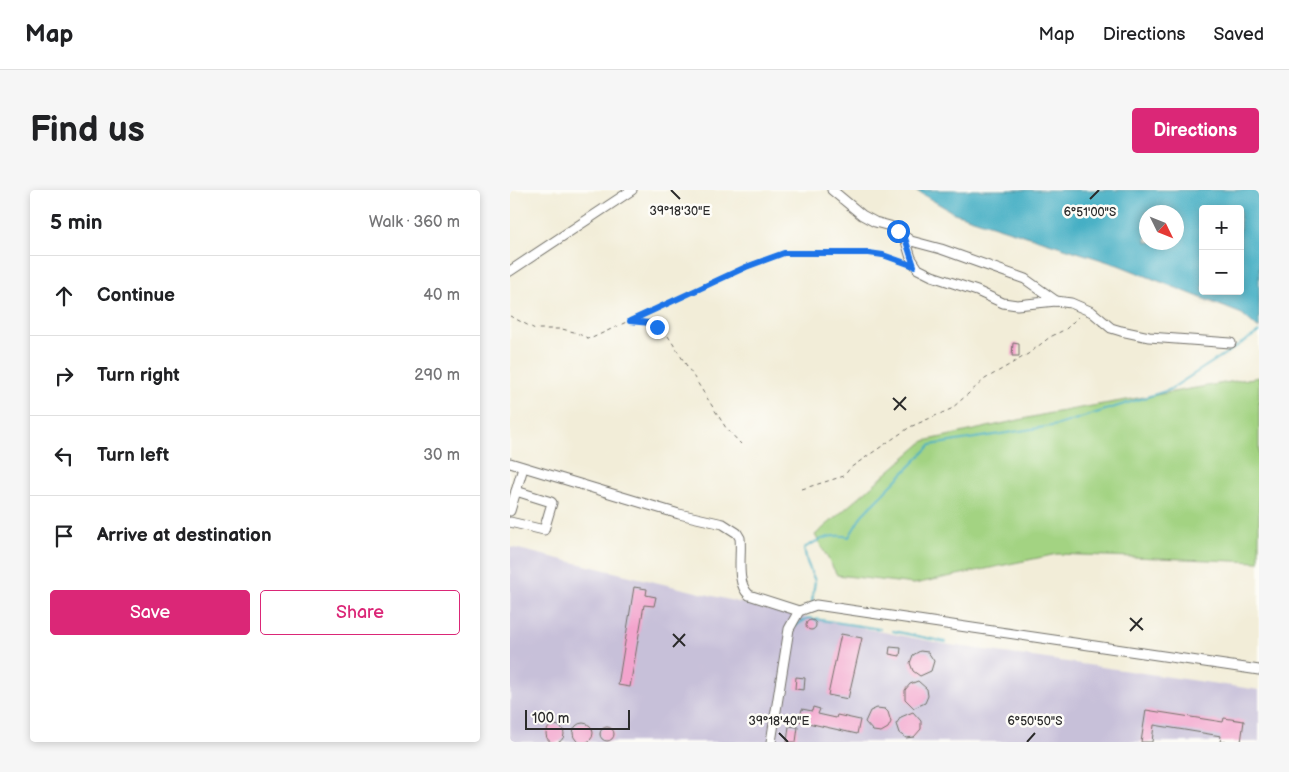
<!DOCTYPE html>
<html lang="en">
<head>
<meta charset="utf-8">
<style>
  :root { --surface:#fff; --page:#f6f6f6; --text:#202124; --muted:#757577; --line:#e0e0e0; --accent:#db2777 }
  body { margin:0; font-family:"Balsamiq Sans",sans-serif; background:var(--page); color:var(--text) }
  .controls { position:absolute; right:15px; top:15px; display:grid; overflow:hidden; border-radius:5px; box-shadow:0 2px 8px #0003 }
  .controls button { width:45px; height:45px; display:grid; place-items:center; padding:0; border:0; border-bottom:1px solid var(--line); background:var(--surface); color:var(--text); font:25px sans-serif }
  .compass { position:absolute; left:629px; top:15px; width:45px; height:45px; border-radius:50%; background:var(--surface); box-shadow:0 2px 8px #0003; rotate:133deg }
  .scale { position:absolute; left:15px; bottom:12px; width:105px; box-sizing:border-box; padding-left:5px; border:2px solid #2b2b2b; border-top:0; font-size:14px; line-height:18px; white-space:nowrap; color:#2b2b2b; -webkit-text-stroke:4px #fdfcf7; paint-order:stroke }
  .stop { position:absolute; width:15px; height:15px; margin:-11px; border:4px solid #1a73e8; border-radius:50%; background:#fff }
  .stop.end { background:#1a73e8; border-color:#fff; box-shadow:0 1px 5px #0008 }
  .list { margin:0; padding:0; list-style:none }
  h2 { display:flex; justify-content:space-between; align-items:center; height:65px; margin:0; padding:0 20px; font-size:21px }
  h2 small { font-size:16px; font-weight:400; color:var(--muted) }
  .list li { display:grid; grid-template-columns:32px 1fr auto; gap:15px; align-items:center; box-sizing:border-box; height:80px; padding:0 20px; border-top:1px solid var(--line) }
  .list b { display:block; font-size:19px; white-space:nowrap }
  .list em { font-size:16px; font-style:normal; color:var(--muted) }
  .actions { display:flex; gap:10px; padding:15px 20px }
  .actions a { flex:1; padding:11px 0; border:1px solid var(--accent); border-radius:5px; text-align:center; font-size:18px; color:var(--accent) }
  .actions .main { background:var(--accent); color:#fff }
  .icon { flex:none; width:28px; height:28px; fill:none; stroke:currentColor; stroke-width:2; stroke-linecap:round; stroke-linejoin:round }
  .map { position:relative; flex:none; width:749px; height:552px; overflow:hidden; border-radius:5px }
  header { display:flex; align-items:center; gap:30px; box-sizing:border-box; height:70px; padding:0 25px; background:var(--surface); border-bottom:1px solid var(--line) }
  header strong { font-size:24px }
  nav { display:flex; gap:28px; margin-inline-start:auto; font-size:18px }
  .intro { display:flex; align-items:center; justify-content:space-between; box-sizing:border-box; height:120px; padding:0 30px }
  h1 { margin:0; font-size:35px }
  .button { padding:12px 22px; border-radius:5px; background:var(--accent); color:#fff; font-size:18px; font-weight:700 }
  main { display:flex; gap:30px; padding:0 30px }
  aside { flex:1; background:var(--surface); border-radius:5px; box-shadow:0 2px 8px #0003 }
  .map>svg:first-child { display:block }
</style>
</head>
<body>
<header>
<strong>Map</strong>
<nav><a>Map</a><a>Directions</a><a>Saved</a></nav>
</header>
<div class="intro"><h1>Find us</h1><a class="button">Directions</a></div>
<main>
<aside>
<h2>5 min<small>Walk · 360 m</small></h2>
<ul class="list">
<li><svg class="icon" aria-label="ahead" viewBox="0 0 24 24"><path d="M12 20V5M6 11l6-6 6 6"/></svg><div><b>Continue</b></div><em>40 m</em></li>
<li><svg class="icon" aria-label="right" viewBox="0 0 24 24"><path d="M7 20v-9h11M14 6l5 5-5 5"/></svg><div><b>Turn right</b></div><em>290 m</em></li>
<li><svg class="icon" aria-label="left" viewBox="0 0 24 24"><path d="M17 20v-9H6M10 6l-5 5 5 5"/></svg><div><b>Turn left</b></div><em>30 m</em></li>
<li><svg class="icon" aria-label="arrive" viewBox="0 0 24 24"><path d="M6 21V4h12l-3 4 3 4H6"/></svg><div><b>Arrive at destination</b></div></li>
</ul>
<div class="actions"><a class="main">Save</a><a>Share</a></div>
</aside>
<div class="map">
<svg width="749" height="552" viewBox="0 0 749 552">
  <rect width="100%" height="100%" fill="#fdfcf7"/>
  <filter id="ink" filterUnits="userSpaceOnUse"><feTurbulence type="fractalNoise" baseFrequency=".02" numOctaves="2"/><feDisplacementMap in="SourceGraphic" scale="10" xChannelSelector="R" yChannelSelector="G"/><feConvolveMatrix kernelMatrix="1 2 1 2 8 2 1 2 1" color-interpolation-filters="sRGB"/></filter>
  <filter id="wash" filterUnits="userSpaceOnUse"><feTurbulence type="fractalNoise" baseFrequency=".0096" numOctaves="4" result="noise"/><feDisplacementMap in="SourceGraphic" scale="20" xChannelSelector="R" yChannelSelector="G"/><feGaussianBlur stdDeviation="1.12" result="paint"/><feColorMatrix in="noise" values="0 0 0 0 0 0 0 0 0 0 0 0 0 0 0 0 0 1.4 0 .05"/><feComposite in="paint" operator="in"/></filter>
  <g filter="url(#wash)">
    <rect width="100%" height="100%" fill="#f2edd8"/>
    <path fill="#c7c0d9" d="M0,357l265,64 175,34 309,45v52h-749z"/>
    <path fill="#a3d382" stroke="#677f56" d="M749,187v185l-202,-8 -143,30 -77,-9 -22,-40 109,-94 122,-27z"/>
    <path fill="#45afc4" stroke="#386d78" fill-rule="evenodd" d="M405,0h344v139l-17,-15 -124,-49 -164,-52zM693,19h37v82h-37zM636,22h30v30h-30z"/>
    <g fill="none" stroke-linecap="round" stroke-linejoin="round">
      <g stroke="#45afc4" stroke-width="2">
        <path d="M302,412l3,-21 -8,-19 -3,-14c16,-9 27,-15 45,-11l13,-22 69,-70 127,-20 111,-35 90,-58"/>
        <path d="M285,436l13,-8 72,11"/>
        <path d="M383,441l53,11"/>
      </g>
    </g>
    <g id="blocks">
      <g fill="#f3a4cd">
        <path d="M503,153l6,1v12h-7z"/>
        <path d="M124,397l13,2 -1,6 10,2 -2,9 -10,-1 -14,82 -12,-2z"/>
        <circle cx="301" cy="435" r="5"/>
        <path d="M331,444l21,4 -14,61 -20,-4z"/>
        <path d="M380,457l11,1 -1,8 -11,-2z"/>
        <path d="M410,461l8,1 6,9 -3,10 -11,5 -7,-5 -3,-8 3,-8z"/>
        <path d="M286,487l9,1 -1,12 -9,-1z"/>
        <path d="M408,491l9,8 1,7 -3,7 -11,5 -9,-9v-9l5,-6z"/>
        <path d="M303,517l7,2 -2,5 18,4 1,-3 23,5 -3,14 -58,-13 3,-12 10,2z"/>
        <path d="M367,518l8,1 3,3 3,10 -3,6 -7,4 -8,-1 -8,-9 5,-11z"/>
        <path d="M636,520l77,12 1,-4 20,3 -3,21h-21l1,-6 -67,-11 -2,17h-11z"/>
        <path d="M403,522l8,9v8l-7,8 -8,1 -7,-5 -3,-9 5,-7z"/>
        <circle cx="73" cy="543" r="10"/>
        <circle cx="45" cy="544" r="9"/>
        <path d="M279,536l9,1 -2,15h-9z"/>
        <circle cx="97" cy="544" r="7"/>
      </g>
    </g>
  </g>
  <g filter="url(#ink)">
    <use href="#blocks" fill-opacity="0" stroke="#716f68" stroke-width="1"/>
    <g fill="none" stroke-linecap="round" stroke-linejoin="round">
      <g stroke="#716f68" stroke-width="11">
        <g id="minor">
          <path d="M322,0l30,25 13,7 15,4 21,15 30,8 84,30 31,22"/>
          <path d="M395,48l6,20 7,11 14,7 45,15 26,12 14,2 39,-4 15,2 21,9 19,16 10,3 28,6 82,6"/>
          <path d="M0,81l122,-81"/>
          <path d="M0,273l169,51 44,10 14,9 3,5c2,18 -5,44 9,57l50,16"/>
          <path d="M0,321l13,-43"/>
          <path d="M0,332l34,8 8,-27 -1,-1 -35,-11"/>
          <path d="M261,552l18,-113 10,-18 17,-6 443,65"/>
        </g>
      </g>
      <g stroke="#716f68" stroke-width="1" stroke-dasharray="4 4" stroke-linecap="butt">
        <path d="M0,126l25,13h27l12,3 16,7 94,-44 92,-40 30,-3 26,2 37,-1 14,2 21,7"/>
        <path d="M122,131c14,2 26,3 36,15l58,92 15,16"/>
        <path d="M292,299l42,-13 6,-8 60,-41 41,-18 34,-30 43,-25 22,-17 16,-8 14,-14"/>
      </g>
      <use href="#minor" stroke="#fff" stroke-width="9"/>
    </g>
  </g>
  <g fill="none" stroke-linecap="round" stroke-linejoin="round" filter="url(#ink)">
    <path stroke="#1a73e8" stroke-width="6" d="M147,137l-7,-4 -20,-2 116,-54 38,-14h85l14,2 31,11 -9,-28 -7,-7"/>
  </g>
  <path fill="none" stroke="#2b2b2b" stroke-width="2" d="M161,0l9,9M580,9l9,-9M383,208l13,12M384,220l12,-13M620,428l13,12M620,441l12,-13M163,444l12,12M163,457l12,-13M269,543l9,9M517,552l8,-9"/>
  <g font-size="12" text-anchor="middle" fill="#2b2b2b" stroke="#fdfcf7" stroke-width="5" stroke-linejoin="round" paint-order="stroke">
    <text x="170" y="25">39°18'30"E</text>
    <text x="580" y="26">6°51'00"S</text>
    <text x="525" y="535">6°50'50"S</text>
    <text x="269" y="535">39°18'40"E</text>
  </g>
</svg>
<div class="controls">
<button>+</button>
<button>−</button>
</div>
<svg class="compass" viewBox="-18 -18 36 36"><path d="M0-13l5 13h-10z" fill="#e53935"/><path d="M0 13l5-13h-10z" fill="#757577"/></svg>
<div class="scale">100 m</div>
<div class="stop" style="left:388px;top:41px"></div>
<div class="stop end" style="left:147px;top:137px"></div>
</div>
</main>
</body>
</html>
